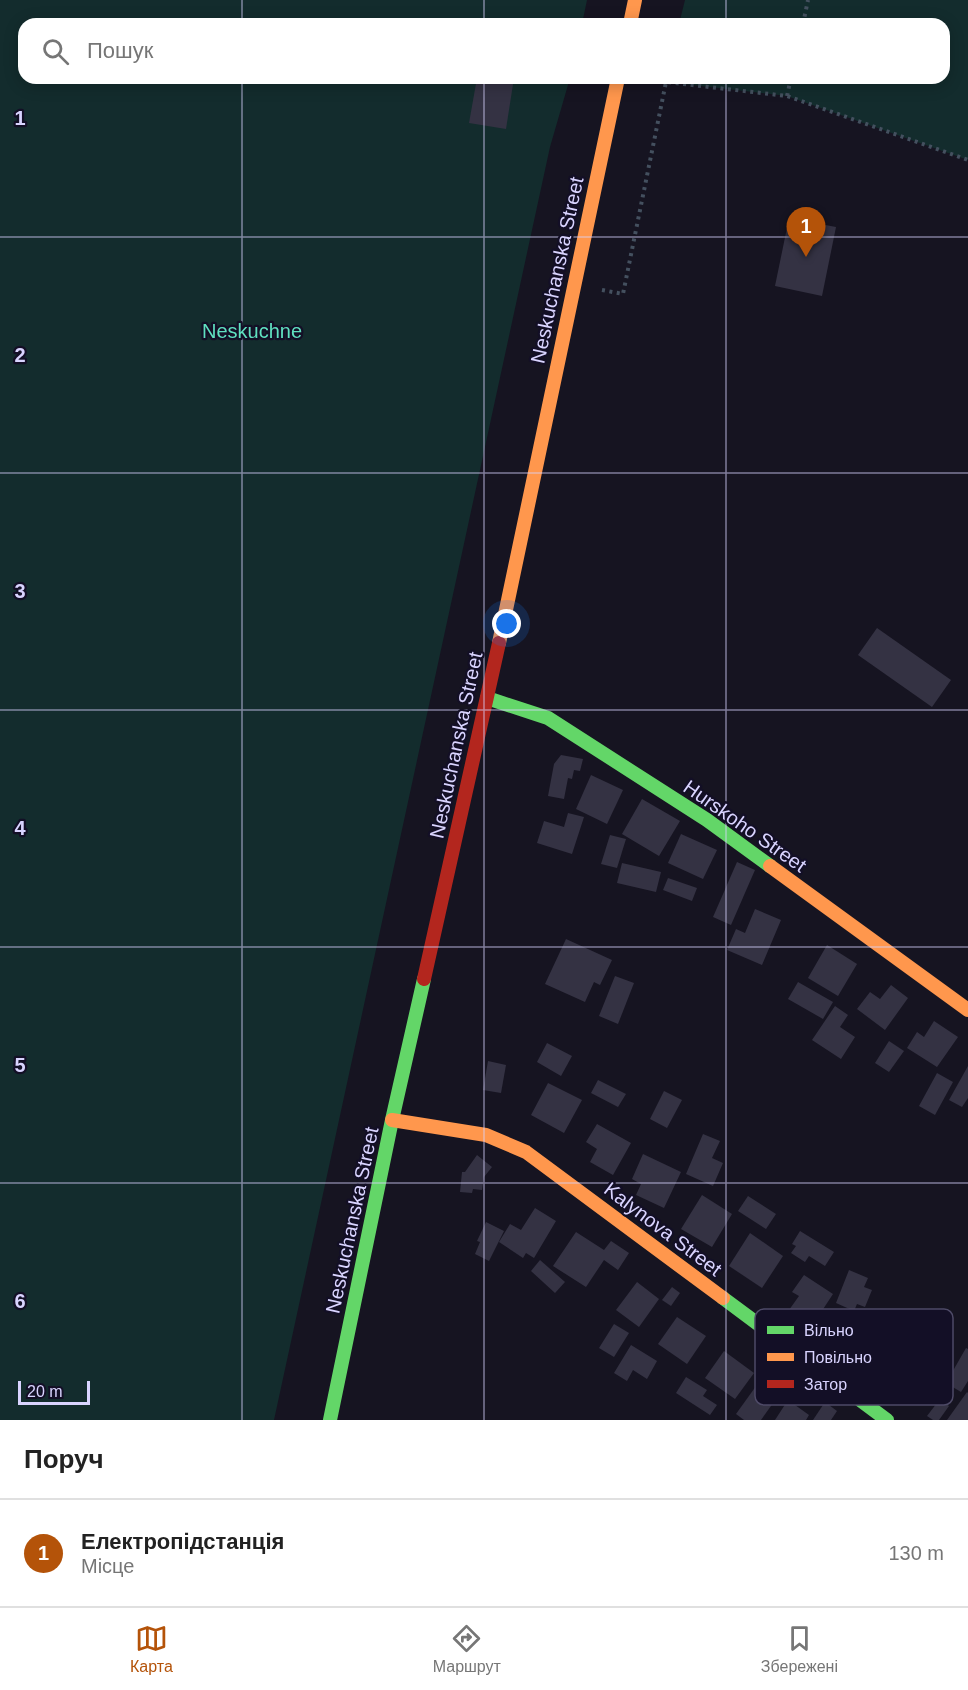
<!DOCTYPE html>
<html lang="uk">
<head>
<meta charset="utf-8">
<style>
  :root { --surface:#fff; --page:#f6f6f6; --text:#222; --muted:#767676; --line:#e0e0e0; --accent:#b45309 }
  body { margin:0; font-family:Helvetica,sans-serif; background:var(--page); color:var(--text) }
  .scale { position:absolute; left:18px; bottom:15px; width:72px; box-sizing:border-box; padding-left:6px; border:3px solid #d9d4ff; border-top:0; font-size:16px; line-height:21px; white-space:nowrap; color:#d9d4ff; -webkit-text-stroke:4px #130f26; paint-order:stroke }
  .you { position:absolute; left:507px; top:624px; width:21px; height:21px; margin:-15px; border:4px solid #fff; border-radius:50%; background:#1a73e8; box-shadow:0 0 0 9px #1a73e833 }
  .badge { display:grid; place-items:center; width:39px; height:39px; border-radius:50%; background:var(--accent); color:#fff; font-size:20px; font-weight:700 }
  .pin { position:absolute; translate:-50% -50px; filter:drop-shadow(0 2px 3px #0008) }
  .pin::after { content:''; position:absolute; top:32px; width:21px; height:18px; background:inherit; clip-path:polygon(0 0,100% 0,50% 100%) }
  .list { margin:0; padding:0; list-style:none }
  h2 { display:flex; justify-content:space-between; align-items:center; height:78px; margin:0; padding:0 24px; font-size:26px }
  h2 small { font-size:20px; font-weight:400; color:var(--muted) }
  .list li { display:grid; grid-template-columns:39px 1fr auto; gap:18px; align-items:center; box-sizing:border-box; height:108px; padding:0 24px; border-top:2px solid var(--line) }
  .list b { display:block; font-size:22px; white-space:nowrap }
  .list p { margin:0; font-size:20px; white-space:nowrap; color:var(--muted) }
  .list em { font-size:20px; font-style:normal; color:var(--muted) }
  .icon { flex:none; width:33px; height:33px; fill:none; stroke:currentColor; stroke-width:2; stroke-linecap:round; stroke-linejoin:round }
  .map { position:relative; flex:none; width:968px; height:1420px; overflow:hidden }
  .search { position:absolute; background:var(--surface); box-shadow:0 3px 15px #0003; left:18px; right:18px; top:18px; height:66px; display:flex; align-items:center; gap:15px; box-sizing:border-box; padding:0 21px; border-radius:18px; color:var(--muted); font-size:22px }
  .sheet { height:186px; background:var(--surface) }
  nav { display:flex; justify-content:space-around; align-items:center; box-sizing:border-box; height:84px; border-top:2px solid var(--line); background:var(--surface); font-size:16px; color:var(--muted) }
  nav a { display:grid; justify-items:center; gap:3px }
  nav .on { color:var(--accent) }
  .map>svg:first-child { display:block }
</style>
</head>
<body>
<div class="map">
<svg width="968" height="1420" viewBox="0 0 968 1420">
  <rect width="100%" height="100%" fill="#161421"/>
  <g fill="#132c2d">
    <path d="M0,0h587l-5,24h-558v54h546l-20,69 -276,1273h-274z"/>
    <path d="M685,0h283v160l-181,-64 -121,-14 1,-4h277v-54h-265z"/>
  </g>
  <g fill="#343243">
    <path d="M477,78h37l-8,51 -37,-6z"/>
    <path d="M789,218l47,9 -14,69 -47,-10z"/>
    <path d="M877,628l74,52 -19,27 -74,-52z"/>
    <path d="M561,755l22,4 -3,12 -6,-1 -2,9 -4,-1 -4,21 -16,-3 6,-32z"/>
    <path d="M591,775l32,15 -16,34 -31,-15z"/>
    <path d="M642,799l38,22 -21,35 -37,-22z"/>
    <path d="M568,813l16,4 -12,37 -35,-11 7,-22 20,6z"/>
    <path d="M681,834l36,16 -14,29 -35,-16z"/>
    <path d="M610,835l16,4 -9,29 -16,-4z"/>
    <path d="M737,862l18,8 -24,55 -18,-8z"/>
    <path d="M622,863l39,9 -5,20 -39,-9z"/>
    <path d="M668,878l29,10 -5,13 -29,-11z"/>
    <path d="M755,909l26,11 -19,45 -35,-15 9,-21 9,4z"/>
    <path d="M566,939l46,21 -12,25 -6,-3 -9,20 -40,-18z"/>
    <path d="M827,945l30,19 -19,32 -30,-18z"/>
    <path d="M615,976l19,7 -16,41 -19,-8z"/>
    <path d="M798,982l35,20 -10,17 -35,-20z"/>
    <path d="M891,985l17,13 -23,32 -28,-21 13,-17 10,7z"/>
    <path d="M835,1006l13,9 -8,12 15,10 -14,22 -29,-19z"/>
    <path d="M934,1021l24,16 -21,30 -30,-19 10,-16 7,5z"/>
    <path d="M889,1041l15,10 -15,21 -14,-9z"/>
    <path d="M547,1043l25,13 -11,20 -24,-14z"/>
    <path d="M488,1061l18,4 -5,28 -18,-3z"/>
    <path d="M968,1066v32l-6,9 -13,-7z"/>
    <path d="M937,1073l16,9 -18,33 -16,-9z"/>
    <path d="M598,1080l28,14 -8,13 -27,-14z"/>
    <path d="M548,1083l34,17 -18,33 -33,-18z"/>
    <path d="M664,1091l18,9 -15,28 -17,-9z"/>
    <path d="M597,1124l34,19 -18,32 -23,-13 7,-13 -11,-7z"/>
    <path d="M703,1134l17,7 -8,17 11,5 -10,23 -27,-12z"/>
    <path d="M643,1154l38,18 -17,36 -28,-13 5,-11 -9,-5z"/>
    <path d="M477,1155l15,12 -8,10 -2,13 -9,-1 -1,4 -12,-1 2,-20h3z"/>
    <path d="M702,1195l30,19 -20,33 -31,-18z"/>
    <path d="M748,1196l28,18 -10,15 -28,-18z"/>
    <path d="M535,1208l21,13 -22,37 -8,-5 -3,5 -24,-16 11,-18 11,6z"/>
    <path d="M486,1222l18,9 -15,30 -14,-7 5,-12 -3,-1z"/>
    <path d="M800,1231l34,21 -9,14 -16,-10 -4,6 -14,-9 5,-7 -4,-2z"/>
    <path d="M576,1232l28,18 7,-9 18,12 -11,17 -14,-10 -18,27 -33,-21z"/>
    <path d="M750,1233l33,23 -21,32 -33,-22z"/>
    <path d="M540,1260l25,22 -10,11 -24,-22z"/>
    <path d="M849,1270l19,8 -4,9 8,3 -7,17 -8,-3 -3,7 -18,-8z"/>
    <path d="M804,1275l29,19 -21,32 -23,-16 10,-14 -7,-4z"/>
    <path d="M637,1282l22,17 -20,28 -23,-17z"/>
    <path d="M672,1287l8,6 -9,13 -9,-6z"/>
    <path d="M677,1317l29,19 -19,28 -29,-20z"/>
    <path d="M614,1324l15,9 -15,24 -15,-9z"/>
    <path d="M631,1345l26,16 -10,18 -14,-9 -6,11 -13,-8z"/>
    <path d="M966,1348l2,1v32l-7,11 -15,-9z"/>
    <path d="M724,1351l30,22 -19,26 -30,-21z"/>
    <path d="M772,1364l19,14 -30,42h-17l-8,-6z"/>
    <path d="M686,1377l21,13 -4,6 14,9 -7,10 -34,-22z"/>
    <path d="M967,1392l1,1v27h-21z"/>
    <path d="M940,1399l9,7 -10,14h-6l-6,-4z"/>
    <path d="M788,1400l21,15 -3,5h-31z"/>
    <path d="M825,1402l12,9 -6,9h-18z"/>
  </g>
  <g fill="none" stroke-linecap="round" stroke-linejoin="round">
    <g stroke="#44505f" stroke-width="4" stroke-dasharray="3 4.5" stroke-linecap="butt">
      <path d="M803,24l5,-24"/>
      <path d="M787,96l4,-18"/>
      <path d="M602,290l21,4 43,-212 121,14 181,64"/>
    </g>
    <g stroke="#63d668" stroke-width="14">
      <path d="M487,698l61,20 159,102 63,46"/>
      <path d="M723,1298l164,122"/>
      <path d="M330,1420l62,-300 32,-141"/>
    </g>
    <g stroke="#ff974d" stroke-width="14">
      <path d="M630,24l5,-24"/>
      <path d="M499,643l119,-565"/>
      <path d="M770,866l198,144"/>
      <path d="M392,1120l94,15 40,17 197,146"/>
    </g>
    <path stroke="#b3261e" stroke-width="14" d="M424,979l75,-336"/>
  </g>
  <path fill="none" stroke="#d9d4ff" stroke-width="1.5" stroke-opacity="0.55" d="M242,0v24M484,0v24M726,0v24M242,78v1342M484,78v1342M726,78v1342M0,237h968M0,473h968M0,710h968M0,947h968M0,1183h968"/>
  <g text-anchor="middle" stroke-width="4.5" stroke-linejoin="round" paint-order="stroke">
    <g font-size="20" fill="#d9d4ff" stroke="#130f26">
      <text transform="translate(557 270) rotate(-78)" y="7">Neskuchanska Street</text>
      <text transform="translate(456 745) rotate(-78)" y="7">Neskuchanska Street</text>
      <text transform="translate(745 826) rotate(35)" y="7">Hurskoho Street</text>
      <text transform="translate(352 1220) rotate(-78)" y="7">Neskuchanska Street</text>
      <text transform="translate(663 1229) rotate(37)" y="7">Kalynova Street</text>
    </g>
    <g font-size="20" fill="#5fe0c0" stroke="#130f26">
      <text x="252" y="338">Neskuchne</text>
    </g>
  </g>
  <rect x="755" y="1309" width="198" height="96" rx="9" fill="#130f26" stroke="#4e4a67" stroke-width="1.5"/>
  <rect x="767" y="1326" width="27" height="8" fill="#63d668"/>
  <rect x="767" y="1353" width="27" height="8" fill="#ff974d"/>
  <rect x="767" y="1380" width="27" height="8" fill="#b3261e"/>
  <g font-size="16" fill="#d9d4ff">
    <text x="804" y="1336">Вільно</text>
    <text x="804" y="1363">Повільно</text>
    <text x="804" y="1390">Затор</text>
  </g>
  <g font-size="20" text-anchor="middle" font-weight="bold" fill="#d9d4ff" stroke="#130f26" stroke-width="4.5" stroke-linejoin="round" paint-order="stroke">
    <text x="20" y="125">1</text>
    <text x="20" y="362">2</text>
    <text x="20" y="598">3</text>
    <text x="20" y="835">4</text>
    <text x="20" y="1072">5</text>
    <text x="20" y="1308">6</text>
  </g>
</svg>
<div class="scale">20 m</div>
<div class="you"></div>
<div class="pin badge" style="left:806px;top:257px">1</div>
<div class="search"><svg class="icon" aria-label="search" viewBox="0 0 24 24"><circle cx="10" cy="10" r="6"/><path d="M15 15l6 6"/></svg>Пошук</div>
</div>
<section class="sheet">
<h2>Поруч<small></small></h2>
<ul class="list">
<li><span class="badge">1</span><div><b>Електропідстанція</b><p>Місце</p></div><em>130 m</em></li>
</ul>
</section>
<nav>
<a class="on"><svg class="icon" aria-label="map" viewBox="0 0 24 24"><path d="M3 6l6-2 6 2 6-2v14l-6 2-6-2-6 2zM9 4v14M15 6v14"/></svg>Карта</a>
<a><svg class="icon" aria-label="directions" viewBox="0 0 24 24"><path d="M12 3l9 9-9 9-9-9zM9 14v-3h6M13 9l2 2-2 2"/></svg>Маршрут</a>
<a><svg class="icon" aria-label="saved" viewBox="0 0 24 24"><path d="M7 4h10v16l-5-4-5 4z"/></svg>Збережені</a>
</nav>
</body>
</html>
